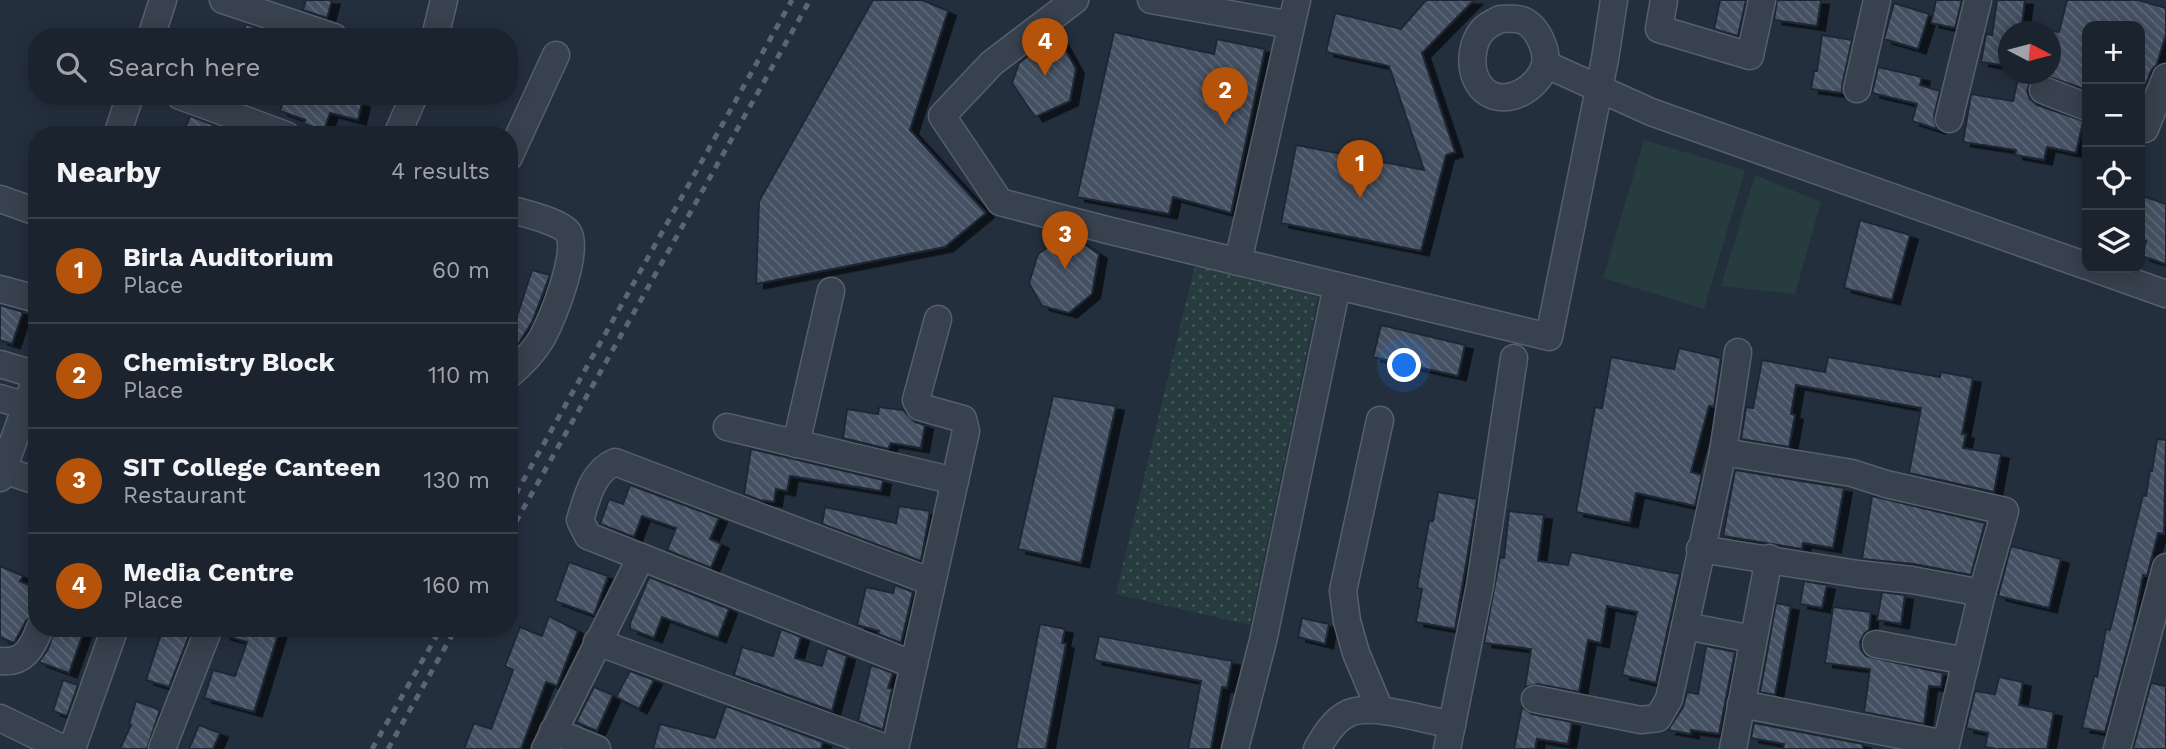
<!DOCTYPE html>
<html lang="en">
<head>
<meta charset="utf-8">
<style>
  :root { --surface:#1b232e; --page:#282f3a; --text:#f1f3f6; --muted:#a0a4aa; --line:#39404a; --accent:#b45309 }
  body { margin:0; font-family:"Work Sans",sans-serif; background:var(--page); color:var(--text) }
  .controls { position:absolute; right:21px; top:21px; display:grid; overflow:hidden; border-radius:14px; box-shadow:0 4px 18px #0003 }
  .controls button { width:63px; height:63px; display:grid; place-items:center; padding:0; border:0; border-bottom:2px solid var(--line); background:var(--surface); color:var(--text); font:35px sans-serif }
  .compass { position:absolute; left:1998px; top:21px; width:63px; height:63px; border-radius:50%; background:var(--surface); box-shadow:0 4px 18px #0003; rotate:96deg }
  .you { position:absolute; left:1405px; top:366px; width:24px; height:24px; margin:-18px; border:5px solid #fff; border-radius:50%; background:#1a73e8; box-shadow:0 0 0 10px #1a73e833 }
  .badge { display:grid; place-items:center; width:46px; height:46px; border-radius:50%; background:var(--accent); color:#fff; font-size:23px; font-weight:700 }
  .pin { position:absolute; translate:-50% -58px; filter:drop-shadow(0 2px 4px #0008) }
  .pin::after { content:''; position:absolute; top:37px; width:24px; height:21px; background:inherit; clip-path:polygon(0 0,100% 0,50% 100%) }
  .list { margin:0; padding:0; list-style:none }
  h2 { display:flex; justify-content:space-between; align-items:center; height:91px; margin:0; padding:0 28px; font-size:30px }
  h2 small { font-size:23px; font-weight:400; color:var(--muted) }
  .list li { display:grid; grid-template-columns:46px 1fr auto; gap:21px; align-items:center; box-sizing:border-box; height:105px; padding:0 28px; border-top:2px solid var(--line) }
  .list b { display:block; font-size:26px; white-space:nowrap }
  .list p { margin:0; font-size:23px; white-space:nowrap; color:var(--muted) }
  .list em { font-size:23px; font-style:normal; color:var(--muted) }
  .icon { flex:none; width:38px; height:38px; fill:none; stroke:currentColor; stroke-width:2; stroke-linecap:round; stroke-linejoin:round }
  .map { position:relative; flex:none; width:2166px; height:749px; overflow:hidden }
  .search { position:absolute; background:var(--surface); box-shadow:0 4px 18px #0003; left:28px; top:28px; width:490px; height:77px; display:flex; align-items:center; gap:18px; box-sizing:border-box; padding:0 24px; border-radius:28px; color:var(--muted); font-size:26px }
  .panel { position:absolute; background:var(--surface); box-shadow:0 4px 18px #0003; left:28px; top:126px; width:490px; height:511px; border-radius:28px }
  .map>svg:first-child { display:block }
</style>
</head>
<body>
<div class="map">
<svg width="2166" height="749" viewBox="0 0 2166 749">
  <defs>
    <pattern id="grass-dots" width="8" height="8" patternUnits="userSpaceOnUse" patternTransform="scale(1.75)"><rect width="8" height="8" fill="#263c3f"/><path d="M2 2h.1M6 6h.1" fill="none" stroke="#435659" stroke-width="1.8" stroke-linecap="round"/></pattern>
    <pattern id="building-back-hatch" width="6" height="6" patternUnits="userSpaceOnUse" patternTransform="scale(1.75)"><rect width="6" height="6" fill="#455162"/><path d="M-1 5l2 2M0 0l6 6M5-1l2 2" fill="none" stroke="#5d6877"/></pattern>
    <filter id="shadow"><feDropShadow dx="8" dy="4.5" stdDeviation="0" flood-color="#0009"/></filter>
  </defs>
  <rect width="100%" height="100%" fill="#242f3e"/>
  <path fill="url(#grass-dots)" d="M1195,265l123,32 -68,328 -134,-31z"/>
  <g fill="#263c3f">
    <path d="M1644,140l101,30 -41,139 -101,-31z"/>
    <path d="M1755,175l66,27 -26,92 -74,-8z"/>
  </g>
  <g fill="url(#building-back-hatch)" stroke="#1f2835" stroke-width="2" filter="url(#shadow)">
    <path d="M306,0h26l-5,18 -24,-8z"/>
    <path d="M873,0h49l26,11 -38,119 76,83 -41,34 -189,37 3,-83z"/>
    <path d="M1426,0h48l-52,53 33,99 -9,3 -25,96 -140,-28 15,-78 128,25 -35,-104 -63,-14 9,-39 66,16z"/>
    <path d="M1720,0h26l-8,36 -24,-7z"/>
    <path d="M1777,0h44l-4,26 -43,-6z"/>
    <path d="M1936,0h26l-7,28 -24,-5z"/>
    <path d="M1997,0h28l-4,32h-13v34l-27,-4 5,-28 6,1z"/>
    <path d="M2067,0h71l28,8v26l-9,30 -6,7 -11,29v-74h-53v64l-46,-16 -8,4 -4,6 -2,8 3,7 7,6 50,17h-4l-7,31 -29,-6 -3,13 -29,-5 1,-5 -53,-8 8,-48 42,7 6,-27h31v-43l9,1z"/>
    <path d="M1894,3l35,11 -11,35 -34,-10z"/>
    <path d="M246,24l37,13h-41z"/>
    <path d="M1114,32l100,22 3,-15 48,10 -34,164 -58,-16 -4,17 -92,-17z"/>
    <path d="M1822,35l30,5 -10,46v7l-31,-4 3,-18h3z"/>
    <path d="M1060,40l16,29 -6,32 -35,16 -23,-34 7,-20 19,-15z"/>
    <path d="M1878,67l44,10 -2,8 20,6 -6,25 3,13 -25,-8 5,-17 -45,-11z"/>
    <path d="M285,96h51l26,7 -4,17 -28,-7 -6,17 -20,-6 1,-4 -25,-9z"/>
    <path d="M190,116l27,10 -3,9h-31z"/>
    <path d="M2140,195l26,9v60l-24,-8 4,-15 -6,-1z"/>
    <path d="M1860,220l50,15 -18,65 -48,-12z"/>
    <path d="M1065,235l8,2 26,17 -7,40 -23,19 -27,-7 -13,-23 9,-29z"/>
    <path d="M532,270l18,5 -18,47 -15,24 -8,-2v-33l9,2z"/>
    <path d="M0,305l23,7 -11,32 -12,-4z"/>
    <path d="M1381,325l84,20 -7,31 -85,-19z"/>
    <path d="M1679,348l42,10 -7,49 -5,-1 -18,66 11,3 -7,31 -59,-13 -6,30 -54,-11 19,-105 7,1 9,-51 63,12z"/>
    <path d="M1828,357l112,20 1,-5 32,6 -11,56h4l-3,14 38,6 -7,38 -85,-19 12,-65 -125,-23 -5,29 4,1 -6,32 -48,-8 5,-32 7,1 9,-48 63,12z"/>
    <path d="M1053,396l63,10 -35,157 -63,-14z"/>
    <path d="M879,407l24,3 12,12 10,3 -4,23 -30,-5 -3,6 -45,-11 4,-29 31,5z"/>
    <path d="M2157,439l9,1 -2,94 -6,-1 -11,43 -4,-1 -10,54 -28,103 -23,-4 12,-52 3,1 9,-48 4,1 33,-135 3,1 4,-26 2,1z"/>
    <path d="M751,449l132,31 -2,11 -91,-15 -3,15 -11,-2 -2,13 -15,-2 -15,-6z"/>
    <path d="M1735,470l109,18 -11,60 -30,-5 -1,6 -79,-13z"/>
    <path d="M630,485l89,33 -9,21 11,5 -10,24 -44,-18 9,-22 -34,-12 -8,21 -34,-13 9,-25 14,5z"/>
    <path d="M1438,492l39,7 -22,130 -39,-7 6,-33 -5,-1 12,-67h4z"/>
    <path d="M1872,496l113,27 -14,52 -57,-11 -52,-5z"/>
    <path d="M899,506l31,5 -9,50 -99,-37 3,-17 71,16z"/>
    <path d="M1509,511l35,4 -6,46 30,4 3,-13 109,22 -24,109 -34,-8 15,-63 -30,-6 -6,37 -13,-3 -9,52 -41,-8 -13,3 6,-38 -47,-6 16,-86 4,1z"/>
    <path d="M2011,546l50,13 -12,49 -51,-12z"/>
    <path d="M569,562l39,14 -14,39 -39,-14z"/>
    <path d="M0,566l23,10 -3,5 17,8v24l-11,8 -12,22 -14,-6z"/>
    <path d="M649,577l80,32 -11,29 -56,-21 -8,21 -24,-9v-6z"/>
    <path d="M1804,581l23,4 -5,23 -22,-4z"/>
    <path d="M895,585l18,7 -12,51 -23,-9 1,-3 -22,-6 9,-38 27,6z"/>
    <path d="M1882,592l23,3 -4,29 -24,-4z"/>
    <path d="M1776,603l15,3 -16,89 -15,-3z"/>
    <path d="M1833,607l38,5 -2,18 -5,4 -4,8 1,8 5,6 77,17 -2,14 -12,-1 -5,38 -60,-12 6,-43 -45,-6z"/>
    <path d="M549,616l29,15 -21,55 -11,-4 -25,67h-57l10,-26 17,6 22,-59 -8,-4 15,-39 22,9z"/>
    <path d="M1302,618l27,6 -4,20 -27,-7z"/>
    <path d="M1040,624l25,5 -3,14 4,1 -20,105h-30z"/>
    <path d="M55,628h30l-16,45 -30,-11 9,-13z"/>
    <path d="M163,628h29l-23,59 -23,-7z"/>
    <path d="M224,628h56l-26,84 -50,-14 9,-28 22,6 12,-34 -24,-7z"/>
    <path d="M781,629l20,8 -6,21 27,8 5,-18 20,8 -15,55 -98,-36 8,-28 31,9z"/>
    <path d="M1099,636l133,25 -5,27 -5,-1 -11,62h-23l13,-68 -107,-21z"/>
    <path d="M1706,646l29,6 -16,82 -28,-4v4l-23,-4 15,-23 4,-15 11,2z"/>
    <path d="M871,665l22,8 -5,15 4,1 -9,41 -25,-9z"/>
    <path d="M630,671l24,9 -15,29 -23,-12z"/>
    <path d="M1999,677l24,5 -4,23 35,7 -7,37h-50l-12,-2 3,-14 -22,-5 9,-37 20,3z"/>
    <path d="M63,680l15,5 -11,31 -14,-5z"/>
    <path d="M2151,683l15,3v63h-33z"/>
    <path d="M594,687l19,8 -16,36 -21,-9z"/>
    <path d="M136,701l24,9 -13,39h-27l11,-24 -2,-1z"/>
    <path d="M726,706l97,36 -2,7h-168l7,-25 55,14z"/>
    <path d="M1522,707l10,7 40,8 -4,22 -31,-5 -2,10h-21z"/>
    <path d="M1754,723l109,21v5h-80l1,-5 -33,-6z"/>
    <path d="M199,725l21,8 -7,16h-24z"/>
  </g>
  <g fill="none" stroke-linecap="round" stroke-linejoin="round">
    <g stroke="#565f6c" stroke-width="29">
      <g id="minor">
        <path d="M223,0l111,37"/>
        <path d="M1075,0l-83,63 -50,53 58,86 107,28 442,107 56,-278 9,-59"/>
        <path d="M1151,0l140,25"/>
        <path d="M1664,0l-5,29 91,27 12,-56"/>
        <path d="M1500,19c8,0 18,-2 26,3 12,7 22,29 19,43 -6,23 -39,43 -60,26 -18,-15 -16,-50 1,-64 4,-3 9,-5 14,-8z"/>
        <path d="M151,37l12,-37"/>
        <path d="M435,37l9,-37"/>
        <path d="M1545,64l106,48 436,154"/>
        <path d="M1857,89l20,-89"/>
        <path d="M2043,90l44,17"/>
        <path d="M180,96l106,39"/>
        <path d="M1949,119l29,-119"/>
        <path d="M2145,129l21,-52"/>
        <path d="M117,135l13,-39"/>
        <path d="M397,135l17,-39"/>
        <path d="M509,157l47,-102"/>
        <path d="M0,199l37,13"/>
        <path d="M509,209c13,4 55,13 60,25 9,22 -16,83 -27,104 -9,15 -20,26 -33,37"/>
        <path d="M1238,262l59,-262"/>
        <path d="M2093,268l73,26"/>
        <path d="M0,289l37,10"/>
        <path d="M0,364l37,11"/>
        <path d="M0,398l26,8"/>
        <path d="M727,427l228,54"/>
        <path d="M796,444l35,-153"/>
        <path d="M1723,452l129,21 34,11 119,27 -23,82 -37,156"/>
        <path d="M0,469l37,12"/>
        <path d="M0,478l37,-102"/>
        <path d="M1700,549l158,25 54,6 70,13"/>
        <path d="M1685,626l68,13"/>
        <path d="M597,642l292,107"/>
        <path d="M1876,644l90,17"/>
        <path d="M0,661c24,3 32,-13 40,-33"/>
        <path d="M914,665l-326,-129 -8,-16c7,-22 12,-48 35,-58l317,120"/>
        <path d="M1535,699l106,21 17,-2 11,-19 54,-247 15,-100"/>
        <path d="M1741,704l205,40"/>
        <path d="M1380,710l-24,-57 -9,-32 -4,-30 37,-171"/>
        <path d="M0,718l64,31"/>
        <path d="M553,731l44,18"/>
        <path d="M72,749l43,-121"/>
        <path d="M162,749l47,-121"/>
        <path d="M545,749l96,-192"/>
        <path d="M895,749l71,-318 -3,-12 -43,-12 -4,-7 22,-81"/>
        <path d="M1235,749l28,-108 74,-355"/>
        <path d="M1317,749c8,-14 17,-29 32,-36 24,-10 77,7 103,12"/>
        <path d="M1447,749l33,-164 34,-227"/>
        <path d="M1733,749l36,-191"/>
        <path d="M2117,749l49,-182"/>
      </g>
    </g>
    <use href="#minor" stroke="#38414e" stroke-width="26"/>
    <g stroke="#5a6575" stroke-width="5" stroke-dasharray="7 7" stroke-linecap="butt">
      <path d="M509,506l283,-506"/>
      <path d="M509,534l301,-534"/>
      <path d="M372,749l69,-121"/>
      <path d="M388,749l68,-121"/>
    </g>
  </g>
</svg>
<div class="controls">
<button>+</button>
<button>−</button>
<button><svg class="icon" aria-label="locate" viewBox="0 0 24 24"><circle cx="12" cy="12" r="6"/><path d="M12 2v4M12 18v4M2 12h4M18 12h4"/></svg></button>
<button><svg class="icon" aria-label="layers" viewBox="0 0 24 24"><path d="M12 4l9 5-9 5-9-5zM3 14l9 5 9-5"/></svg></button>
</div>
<svg class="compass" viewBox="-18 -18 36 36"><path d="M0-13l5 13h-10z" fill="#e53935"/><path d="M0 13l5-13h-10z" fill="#a0a4aa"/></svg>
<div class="you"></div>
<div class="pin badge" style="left:1360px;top:198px">1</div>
<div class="pin badge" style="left:1225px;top:125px">2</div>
<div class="pin badge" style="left:1065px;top:269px">3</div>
<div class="pin badge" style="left:1045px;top:76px">4</div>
<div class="search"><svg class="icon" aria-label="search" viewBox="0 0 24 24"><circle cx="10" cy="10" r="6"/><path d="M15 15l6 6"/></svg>Search here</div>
<section class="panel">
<h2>Nearby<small>4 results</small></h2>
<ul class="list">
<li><span class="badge">1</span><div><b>Birla Auditorium</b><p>Place</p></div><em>60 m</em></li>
<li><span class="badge">2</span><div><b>Chemistry Block</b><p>Place</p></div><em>110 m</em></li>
<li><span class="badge">3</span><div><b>SIT College Canteen</b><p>Restaurant</p></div><em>130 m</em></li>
<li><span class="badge">4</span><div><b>Media Centre</b><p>Place</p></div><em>160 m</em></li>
</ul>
</section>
</div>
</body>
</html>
